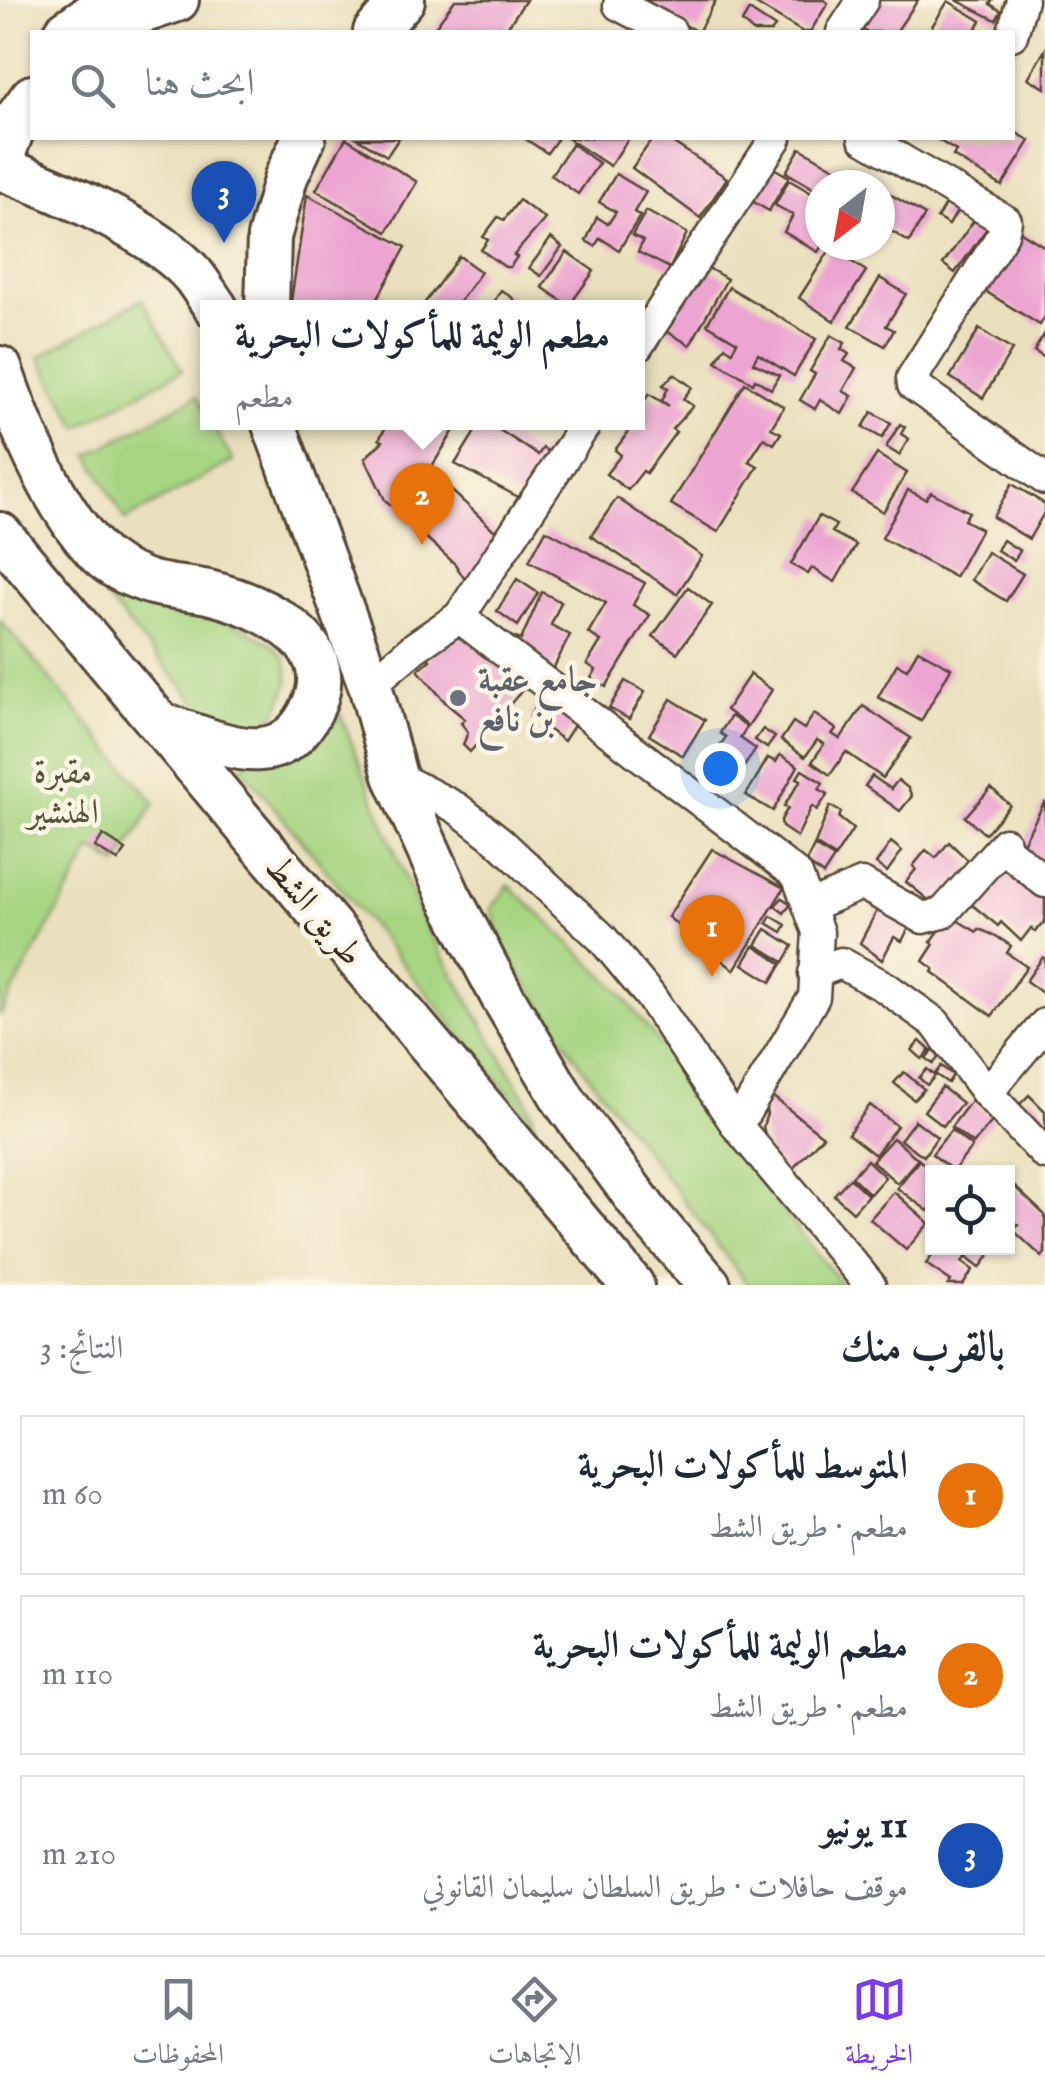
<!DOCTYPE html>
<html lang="ar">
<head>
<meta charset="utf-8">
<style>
  :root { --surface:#fff; --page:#f2f2f3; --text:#1f2937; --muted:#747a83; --line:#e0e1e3; --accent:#7c3aed }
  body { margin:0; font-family:"IM FELL English",Amiri,serif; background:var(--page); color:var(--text); direction:rtl }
  .controls { position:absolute; right:30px; bottom:30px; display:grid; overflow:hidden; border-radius:0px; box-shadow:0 2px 8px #0004 }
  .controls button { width:90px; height:90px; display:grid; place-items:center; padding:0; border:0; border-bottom:2px solid var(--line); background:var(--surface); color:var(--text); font:50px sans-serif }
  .compass { position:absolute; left:805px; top:170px; width:90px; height:90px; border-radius:50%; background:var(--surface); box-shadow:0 2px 8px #0004; rotate:211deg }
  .you { position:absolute; left:720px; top:768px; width:35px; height:35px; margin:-25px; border:8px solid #fff; border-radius:50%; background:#1a73e8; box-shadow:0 0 0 15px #1a73e833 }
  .badge { display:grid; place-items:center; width:65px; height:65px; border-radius:50%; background:var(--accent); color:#fff; font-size:32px; font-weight:700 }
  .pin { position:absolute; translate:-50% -82px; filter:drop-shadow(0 2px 5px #0008) }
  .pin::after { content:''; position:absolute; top:52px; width:35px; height:30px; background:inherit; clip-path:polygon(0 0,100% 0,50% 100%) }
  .popup { position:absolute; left:200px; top:300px; width:445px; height:130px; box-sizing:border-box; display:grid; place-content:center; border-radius:0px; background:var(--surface); filter:drop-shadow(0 2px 8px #0005); font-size:32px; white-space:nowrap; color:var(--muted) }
  .popup b { font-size:38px; color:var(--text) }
  .popup::after { content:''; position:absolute; left:50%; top:100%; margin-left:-20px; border:20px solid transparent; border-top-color:var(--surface) }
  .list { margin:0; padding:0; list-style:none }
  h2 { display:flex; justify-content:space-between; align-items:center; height:130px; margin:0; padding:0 40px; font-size:42px }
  h2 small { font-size:32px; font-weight:400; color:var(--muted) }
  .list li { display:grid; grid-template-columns:65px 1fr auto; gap:30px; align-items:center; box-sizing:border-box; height:160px; margin:0 20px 20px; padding:0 20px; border:2px solid var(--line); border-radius:0px }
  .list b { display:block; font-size:38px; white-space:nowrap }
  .list p { margin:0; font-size:32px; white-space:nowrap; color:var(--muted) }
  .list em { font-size:32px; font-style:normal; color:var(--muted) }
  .icon { flex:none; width:55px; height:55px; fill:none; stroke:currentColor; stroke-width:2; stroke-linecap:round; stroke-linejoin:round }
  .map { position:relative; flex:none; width:1045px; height:1285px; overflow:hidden; direction:ltr }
  .search { position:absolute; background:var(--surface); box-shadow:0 2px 8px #0004; left:30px; right:30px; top:30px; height:110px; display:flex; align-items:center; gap:25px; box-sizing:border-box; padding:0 35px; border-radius:0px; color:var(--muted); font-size:38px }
  .sheet { height:670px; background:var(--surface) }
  nav { display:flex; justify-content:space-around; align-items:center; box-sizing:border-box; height:140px; border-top:2px solid var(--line); background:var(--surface); font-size:28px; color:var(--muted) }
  nav a { display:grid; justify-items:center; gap:5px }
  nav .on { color:var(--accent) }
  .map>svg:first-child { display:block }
</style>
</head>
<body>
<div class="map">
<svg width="1045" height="1285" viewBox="0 0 1045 1285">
  <rect width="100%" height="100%" fill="#fcf5e5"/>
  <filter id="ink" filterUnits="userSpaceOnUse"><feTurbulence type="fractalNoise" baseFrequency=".01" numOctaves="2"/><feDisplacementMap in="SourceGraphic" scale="20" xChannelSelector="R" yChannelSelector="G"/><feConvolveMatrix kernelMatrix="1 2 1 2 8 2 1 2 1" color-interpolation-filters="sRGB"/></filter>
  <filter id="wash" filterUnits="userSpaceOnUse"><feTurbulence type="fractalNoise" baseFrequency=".0048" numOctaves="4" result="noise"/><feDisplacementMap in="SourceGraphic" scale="40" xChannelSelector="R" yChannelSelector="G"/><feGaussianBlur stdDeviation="2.25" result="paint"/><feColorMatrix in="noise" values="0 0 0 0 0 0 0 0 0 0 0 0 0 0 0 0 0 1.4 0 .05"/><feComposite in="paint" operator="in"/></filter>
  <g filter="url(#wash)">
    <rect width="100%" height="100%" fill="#eae0bd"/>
    <g fill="#a6d481" stroke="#707f50" stroke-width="2.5">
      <path d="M142,299l40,71 -104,57 -39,-70z"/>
      <path d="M197,396l10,18v8l5,1 21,38 -108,59 -36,-65z"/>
      <path d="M97,588l35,15 30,3 80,21 31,18 12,13 4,23 -12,31 -13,13 -19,7 -32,-10z"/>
      <path d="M0,620l155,183 -37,62 -26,-16 -92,166z"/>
      <path d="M331,691l91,229 108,186 6,20 -295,-359z"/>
      <path d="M509,885l108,103 57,74 46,70 122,153h-94l-166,-218 -75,-114 -16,-44z"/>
    </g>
    <g id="blocks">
      <g fill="#eca4d1">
        <path d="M455,0h71l-22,32h-42l-7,-4 -3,4h-9l-8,-5z"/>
        <path d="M639,0h77l-18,32z"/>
        <path d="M749,0h75l4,3 -18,29h-7z"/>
        <path d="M869,0h49l-22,32h-30l-14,-10z"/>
        <path d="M956,0h37l-3,4 11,7 -5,9z"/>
        <path d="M948,1l33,20 -7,11 -45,-1z"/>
        <path d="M749,10l26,17 -4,5h-18l-11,-10z"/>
        <path d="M1045,50v38l-17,-10z"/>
        <path d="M1012,130l18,11 -28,45 -49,-30 3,-5 -21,-13h77z"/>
        <path d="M346,138l71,44 -30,50 -71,-42z"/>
        <path d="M357,138h42l-12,18z"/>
        <path d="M524,138h34l-11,15z"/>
        <path d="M567,138h62l-19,28z"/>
        <path d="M653,138h13l61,40 -27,40 -68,-50z"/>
        <path d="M572,144l27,19 -21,31 -27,-19z"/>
        <path d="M800,148l64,37h-44v7l-34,-20z"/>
        <path d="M767,164l22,13 -20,34 -22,-13z"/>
        <path d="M616,174l30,18 -12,20 6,4 -21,34 -19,-12 -5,8 -9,-5 11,-24 11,7 8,-12 -17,-10z"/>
        <path d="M789,180l31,18 2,47 -4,7 -34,-20 9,-17 -18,-10z"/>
        <path d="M888,193l37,22 -16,27 -29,-18v-18z"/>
        <path d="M307,195l99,52 -34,61h-82z"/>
        <path d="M519,200l26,19 -31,36 3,2 -7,10h-5l-24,-17 7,-10 -5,-3 15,-20 6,3z"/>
        <path d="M947,201l12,7 -10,17 -12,-7z"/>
        <path d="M646,211l41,22 -17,35 -32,-16 5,-11 -11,-6z"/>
        <path d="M978,215l12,9 -35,49 -12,-9z"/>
        <path d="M1021,232l24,15v70l-5,8 -55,-34z"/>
        <path d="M551,238l11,9 -21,29 -12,-8z"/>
        <path d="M831,248l35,23 -32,50 -35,-23z"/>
        <path d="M567,252l27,19 -25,35 -27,-19z"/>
        <path d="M459,256l22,16 -26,36h-34z"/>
        <path d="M703,265l24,14 -37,66 -24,-14z"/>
        <path d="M880,278l26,16 -20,32 8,4 -9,16 -35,-20z"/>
        <path d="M729,287l87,52 -22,37 -36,-22 -5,9 26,12 -8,14 -16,-10 -2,4 -37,-22 9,-15 7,5 5,-9 -30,-18z"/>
        <path d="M501,290l13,9 -2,3 9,6h-31z"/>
        <path d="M979,329l33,21 -29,48 -33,-21z"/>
        <path d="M1045,333v25l-11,-7z"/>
        <path d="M831,335l14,8 -4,6 8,5 -5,7 12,7 -13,23 9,5 -10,18 -22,-14 -5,9 -15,-9 15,-26 -5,-3z"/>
        <path d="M674,374l18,13 -9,12 10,7 -21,23 4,3 -30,41 -3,-2 -15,19 -22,-16 15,-19 -6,-5 18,-24 -4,-4h8v-11l12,-17 20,12 -7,-5 6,-13 -5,-3z"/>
        <path d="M745,383l39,24 -13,21 10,5 -7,11 -10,-6 -15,23 9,5 -40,66 -47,-28z"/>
        <path d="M872,412l19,11 -9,15 -19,-11z"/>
        <path d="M389,422h70l-28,46 11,10 -2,2 68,63 -39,43 -14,-22 -70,-64 -20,-42 18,-17 -4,-2z"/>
        <path d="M481,422h6l51,33 5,-7 14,9 -29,45 -73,-38z"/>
        <path d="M900,424l5,3 -4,7 8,5 -10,16 -13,-8z"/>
        <path d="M877,454l30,19 -24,39 -31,-19z"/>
        <path d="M1012,484l33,20v7l-16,28 -36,-22z"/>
        <path d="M908,490l18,9 5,-7 38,20 -5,8 17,9 -26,48 -73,-39z"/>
        <path d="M617,498l85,58 -25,38 -86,-58z"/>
        <path d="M819,516l17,9 -4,7 24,13 -21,37 -23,-14 -4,6 -17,-10z"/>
        <path d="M546,530l99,53 -12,22 17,10 -44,72 -15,-9 5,-8 -9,-6 14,-23 -13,-8 18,-30 -77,-42z"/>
        <path d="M1003,540l17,11 -6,10 -17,-11z"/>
        <path d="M987,552l36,22 -17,27 -35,-21z"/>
        <path d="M517,579l21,14 -20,33 -21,-15z"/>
        <path d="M688,587l24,18 -35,48 -24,-17z"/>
        <path d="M542,592l19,10 -10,23 19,10 -20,40 -43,-40 14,5z"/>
        <path d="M466,630l51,44 -4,4 10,11 -53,63 -7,-7 5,-13 -7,-9 4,-4 -18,-15 -29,-34 12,-10 -3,-4 17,-14 3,3z"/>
        <path d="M918,650l33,18 -30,53 -43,-24 19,-33 10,5z"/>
        <path d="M750,674l22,16 -24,36 -22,-16z"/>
        <path d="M625,681l20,11 -16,27 -20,-11z"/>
        <path d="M544,694l36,22 -16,25 -34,-25z"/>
        <path d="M671,699l34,21 -22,36 -34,-21z"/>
        <path d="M863,706l48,32 -28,40 -37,-26 -16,23 -18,-13 12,-18 -7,-4 -12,17 -24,-17 12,-18 11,7 10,-15 22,15 -4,5 8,5z"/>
        <path d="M731,716l16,11 -7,11 16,11 -24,35 -26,-18 20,-29 -6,-4z"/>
        <path d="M763,729l12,8 -8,11 -12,-8z"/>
        <path d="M780,755l18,11 -25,45 -27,-16 22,-37 8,4z"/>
        <path d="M802,770l21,13 -4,6 9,5 -11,16 -5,-4 -15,31 -15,-10 -1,-7 7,-12 -4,-2 17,-26 -4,-2z"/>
        <path d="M872,776l19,13 7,-9 10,8 4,8 -12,15 -35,-25z"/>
        <path d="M991,788l19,17 -25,29 -20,-17z"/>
        <path d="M1045,801v61l-25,-13z"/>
        <path d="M830,806l11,6 -2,6 14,11 -18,28 -20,-13z"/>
        <path d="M103,835l23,15 -8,11 -23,-14z"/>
        <path d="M891,842l11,9 -15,21 -11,-8z"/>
        <path d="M949,842l23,22 -36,42 -30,-24 10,-13 -3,-3 13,-16 10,8z"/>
        <path d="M814,846l20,12 -11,17 -17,-13z"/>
        <path d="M712,849l72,39 -50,82 -66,-53z"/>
        <path d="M1011,859l34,38v25l-10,10 -4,-4 -10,13 -20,-19 -3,4 -27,-22z"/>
        <path d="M782,898l9,6 -7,9 -9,-7z"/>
        <path d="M882,901l29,23 -9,17 -8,-4 -12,23 -22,-17z"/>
        <path d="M771,916l15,9 -4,7 -15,-9z"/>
        <path d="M950,916l27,16 2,-3 17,7 15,10 -4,7 20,14 -35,49 -60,-44 2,-3 -11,-8 11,-17 -3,-2z"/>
        <path d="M766,929l27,17 -9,16 -28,-17z"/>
        <path d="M754,946l28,18 -11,18 -28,-18z"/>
        <path d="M1043,957l2,1v37l-19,-14z"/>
        <path d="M920,1041l10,9 -8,9 -10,-9z"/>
        <path d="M933,1050l7,6 -7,8 -7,-6z"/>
        <path d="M941,1066l12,9 -5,8 -13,-9z"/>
        <path d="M927,1069l8,7 -8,9 -8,-7z"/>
        <path d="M904,1072l20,17 -10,11 -20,-17z"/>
        <path d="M942,1087l20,16 -19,23 -19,-15z"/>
        <path d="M768,1093l55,43 -37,40 -17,-22 -6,-28 4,-12 -4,-13z"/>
        <path d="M1029,1095l16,16v24l-28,-28z"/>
        <path d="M971,1101l23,18 -21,25 -22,-17z"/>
        <path d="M870,1105l27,21 -22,29 -27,-21z"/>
        <path d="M915,1120l22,17 -13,19 -24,-16z"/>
        <path d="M951,1130l21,17 -19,24 -21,-17z"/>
        <path d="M893,1138l25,21 -21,24 -25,-22z"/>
        <path d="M867,1160l18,17 -15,17 -18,-17z"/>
        <path d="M919,1160l13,10v35l-4,6 -31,-23z"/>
        <path d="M850,1178l18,17 -15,17 -19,-17z"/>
        <path d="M1015,1187l30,28v38l-3,4 -29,-27 5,-5 -10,-9v-20z"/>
        <path d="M894,1192l35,31 -23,27 -36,-31z"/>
        <path d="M938,1248l5,2 1,-2h28l-10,14 11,8 -10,15h-15l3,-4 -25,-17z"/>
        <path d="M974,1248h20l-14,20 -13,-10z"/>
      </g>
    </g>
  </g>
  <g filter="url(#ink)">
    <use href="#blocks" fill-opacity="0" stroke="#554536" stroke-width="2.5"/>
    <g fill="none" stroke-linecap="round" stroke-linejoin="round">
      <g stroke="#554536" stroke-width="35">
        <g id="minor">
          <path d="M619,5l52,27"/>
          <path d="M842,32l21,-32"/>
          <path d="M1012,35l10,-35"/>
          <path d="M864,138l142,83 -3,13 -91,144 1,7 132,94"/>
          <path d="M637,347l139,-209"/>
          <path d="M459,617l128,-195"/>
          <path d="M370,685l45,-38 44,-30 338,258 21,57 -4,65 -77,129"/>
          <path d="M395,776l62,32 42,33 103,97 48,58 87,130 133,159"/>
          <path d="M810,906l52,-22 61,34 20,-5 62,-70 -2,4 42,35"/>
          <path d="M814,973l27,-10 44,24 50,36 52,70 58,61"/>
          <path d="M987,1093l58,-69"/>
        </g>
      </g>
      <g stroke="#554536" stroke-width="48">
        <g id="highway">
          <path d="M66,32l46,-32"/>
          <path d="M104,32l31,-18 42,-14"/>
          <path d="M375,32l28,-32"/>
          <path d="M0,163l17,-45 15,-21"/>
          <path d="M0,168c57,22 153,61 193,107 8,10 15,22 23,33"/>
          <path d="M267,308l2,-71 17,-60 18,-39"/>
          <path d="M0,368c21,61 52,135 96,183 11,12 29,22 45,28 21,9 45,8 67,13 49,12 133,47 106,112 -32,76 -96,37 -151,21"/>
          <path d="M273,422l97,263 25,91 54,120 53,100 63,106 84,113 60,70"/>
          <path d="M0,534l632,751"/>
        </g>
      </g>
      <use href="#minor" stroke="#fff" stroke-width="30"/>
      <use href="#highway" stroke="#fff" stroke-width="42"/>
    </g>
  </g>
  <circle fill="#6b7280" stroke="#fcf5e5" stroke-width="4" cx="458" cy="698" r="10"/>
  <g text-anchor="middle" stroke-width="9" stroke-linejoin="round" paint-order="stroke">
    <g font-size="35" font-weight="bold" fill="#5b616d" stroke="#fcf5e5" text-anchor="start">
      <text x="478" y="690">جامع عقبة<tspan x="478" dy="40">بن نافع</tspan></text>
    </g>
    <g font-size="35" fill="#565437" stroke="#fcf5e5">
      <text x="63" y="783">مقبرة<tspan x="63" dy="40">الهنشير</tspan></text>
    </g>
    <g font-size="35" fill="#3b2a1e" stroke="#fcf5e5">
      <text transform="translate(315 910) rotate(50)" y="12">طريق الشط</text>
    </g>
  </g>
</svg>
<div class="controls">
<button><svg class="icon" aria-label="locate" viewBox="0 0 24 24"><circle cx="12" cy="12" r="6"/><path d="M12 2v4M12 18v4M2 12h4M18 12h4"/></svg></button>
</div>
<svg class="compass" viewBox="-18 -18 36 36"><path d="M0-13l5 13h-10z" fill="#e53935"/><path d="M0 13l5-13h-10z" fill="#747a83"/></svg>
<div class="you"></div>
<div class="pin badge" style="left:712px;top:977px;background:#e8710a">1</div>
<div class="pin badge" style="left:422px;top:545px;background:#e8710a">2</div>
<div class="popup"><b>مطعم الوليمة للمأكولات البحرية</b>مطعم</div>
<div class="pin badge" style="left:224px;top:243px;background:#1a4fb4">3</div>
<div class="search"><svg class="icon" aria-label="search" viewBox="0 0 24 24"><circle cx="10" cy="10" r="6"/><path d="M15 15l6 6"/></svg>ابحث هنا</div>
</div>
<section class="sheet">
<h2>بالقرب منك<small>النتائج: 3</small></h2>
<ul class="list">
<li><span class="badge" style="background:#e8710a">1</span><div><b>المتوسط للمأكولات البحرية</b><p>مطعم · طريق الشط</p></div><em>60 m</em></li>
<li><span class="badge" style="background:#e8710a">2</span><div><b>مطعم الوليمة للمأكولات البحرية</b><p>مطعم · طريق الشط</p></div><em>110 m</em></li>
<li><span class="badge" style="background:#1a4fb4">3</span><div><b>11 يونيو</b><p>موقف حافلات · طريق السلطان سليمان القانوني</p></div><em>210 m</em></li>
</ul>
</section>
<nav>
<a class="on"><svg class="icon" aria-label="map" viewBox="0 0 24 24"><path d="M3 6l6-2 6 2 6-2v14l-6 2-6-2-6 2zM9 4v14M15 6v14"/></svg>الخريطة</a>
<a><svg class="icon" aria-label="directions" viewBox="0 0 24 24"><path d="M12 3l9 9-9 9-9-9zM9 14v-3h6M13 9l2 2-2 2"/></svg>الاتجاهات</a>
<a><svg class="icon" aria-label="saved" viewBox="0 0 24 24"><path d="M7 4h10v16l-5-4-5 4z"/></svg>المحفوظات</a>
</nav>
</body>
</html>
